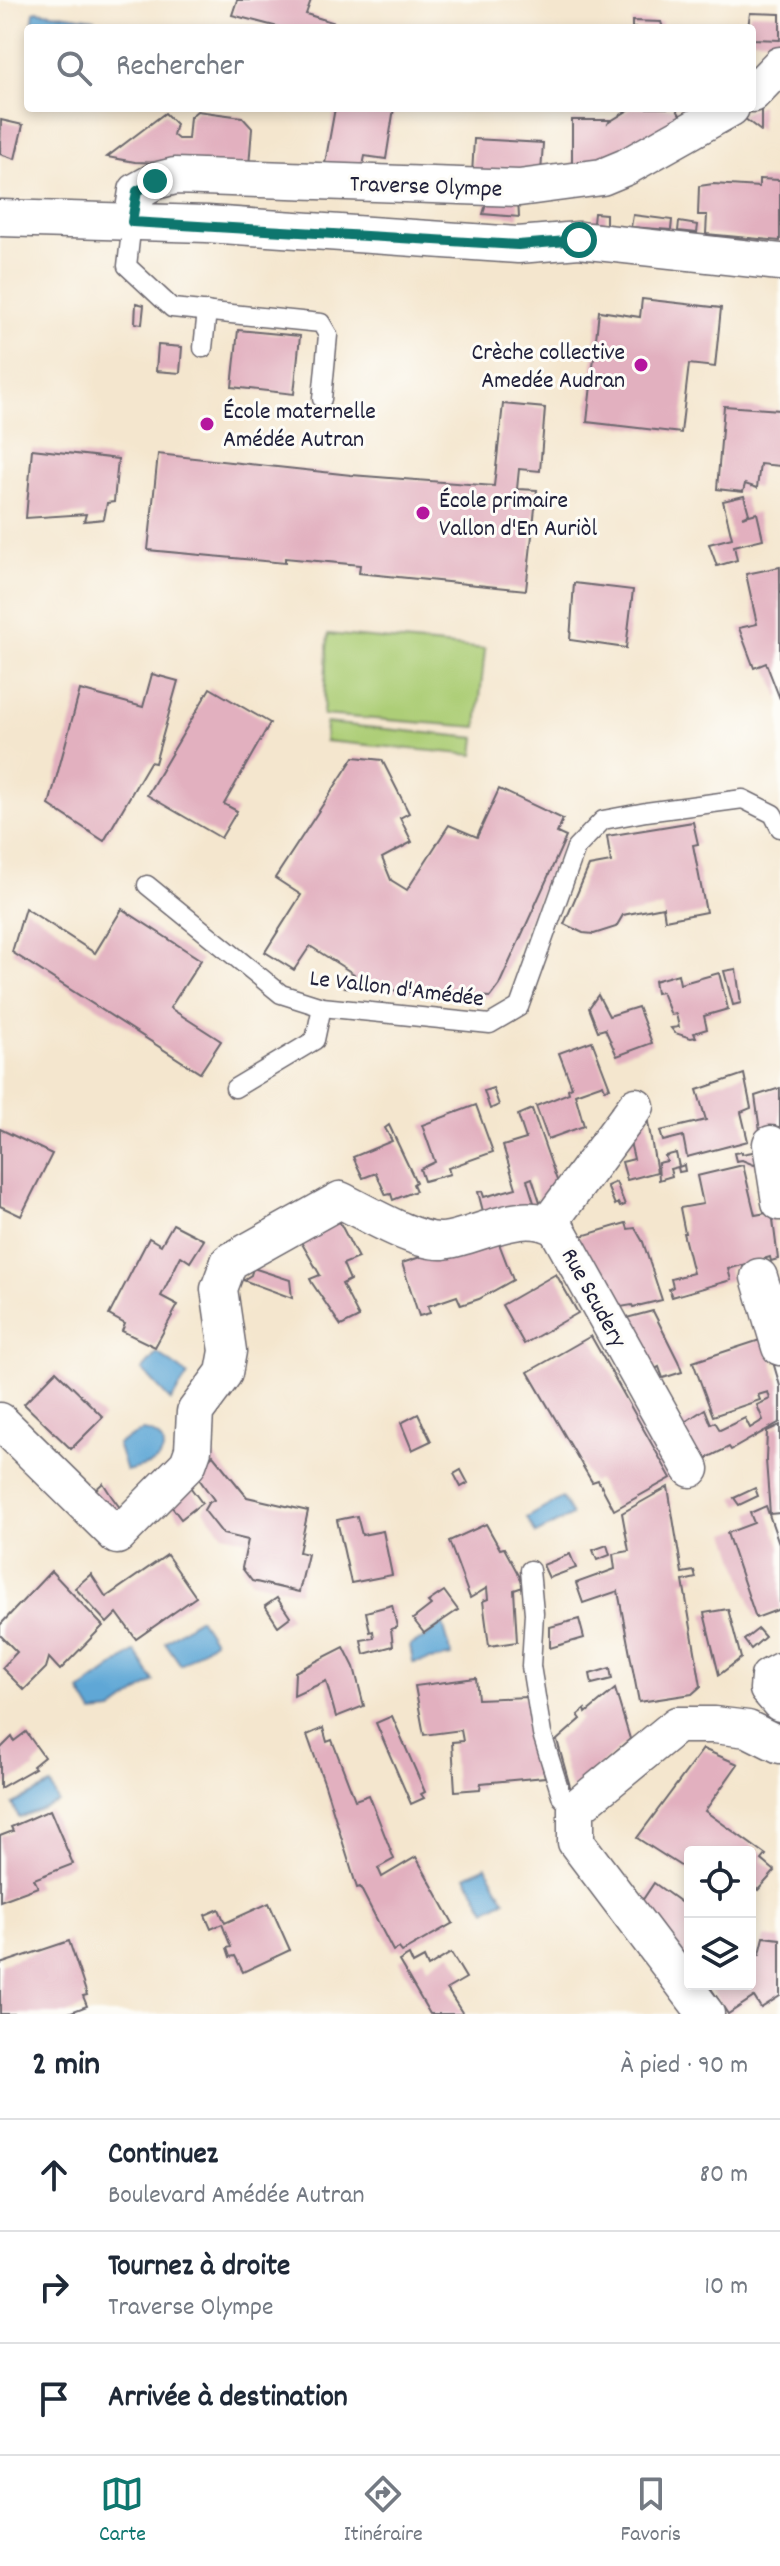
<!DOCTYPE html>
<html lang="fr">
<head>
<meta charset="utf-8">
<style>
  :root { --surface:#fff; --page:#f2f2f3; --text:#1f2937; --muted:#747a83; --line:#e0e1e3; --accent:#0f766e }
  body { margin:0; font-family:Dekko,sans-serif; background:var(--page); color:var(--text) }
  .controls { position:absolute; right:24px; bottom:24px; display:grid; overflow:hidden; border-radius:8px; box-shadow:0 4px 12px #0003 }
  .controls button { width:72px; height:72px; display:grid; place-items:center; padding:0; border:0; border-bottom:2px solid var(--line); background:var(--surface); color:var(--text); font:40px sans-serif }
  .stop { position:absolute; width:24px; height:24px; margin:-18px; border:6px solid #0f766e; border-radius:50%; background:#fff }
  .stop.end { background:#0f766e; border-color:#fff; box-shadow:0 2px 8px #0008 }
  .list { margin:0; padding:0; list-style:none }
  h2 { display:flex; justify-content:space-between; align-items:center; height:104px; margin:0; padding:0 32px; font-size:34px }
  h2 small { font-size:26px; font-weight:400; color:var(--muted) }
  .list li { display:grid; grid-template-columns:52px 1fr auto; gap:24px; align-items:center; box-sizing:border-box; height:112px; padding:0 32px; border-top:2px solid var(--line) }
  .list b { display:block; font-size:30px; white-space:nowrap }
  .list p { margin:0; font-size:26px; white-space:nowrap; color:var(--muted) }
  .list em { font-size:26px; font-style:normal; color:var(--muted) }
  .icon { flex:none; width:44px; height:44px; fill:none; stroke:currentColor; stroke-width:2; stroke-linecap:round; stroke-linejoin:round }
  .map { position:relative; flex:none; width:780px; height:2014px; overflow:hidden }
  .search { position:absolute; background:var(--surface); box-shadow:0 4px 12px #0003; left:24px; right:24px; top:24px; height:88px; display:flex; align-items:center; gap:20px; box-sizing:border-box; padding:0 28px; border-radius:8px; color:var(--muted); font-size:30px }
  .sheet { height:440px; background:var(--surface) }
  nav { display:flex; justify-content:space-around; align-items:center; box-sizing:border-box; height:112px; border-top:2px solid var(--line); background:var(--surface); font-size:22px; color:var(--muted) }
  nav a { display:grid; justify-items:center; gap:4px }
  nav .on { color:var(--accent) }
  .map>svg:first-child { display:block }
</style>
</head>
<body>
<div class="map">
<svg width="780" height="2014" viewBox="0 0 780 2014">
  <rect width="100%" height="100%" fill="#fdfcf7"/>
  <filter id="ink" filterUnits="userSpaceOnUse"><feTurbulence type="fractalNoise" baseFrequency=".0125" numOctaves="2"/><feDisplacementMap in="SourceGraphic" scale="16" xChannelSelector="R" yChannelSelector="G"/><feConvolveMatrix kernelMatrix="1 2 1 2 8 2 1 2 1" color-interpolation-filters="sRGB"/></filter>
  <filter id="wash" filterUnits="userSpaceOnUse"><feTurbulence type="fractalNoise" baseFrequency=".006" numOctaves="4" result="noise"/><feDisplacementMap in="SourceGraphic" scale="32" xChannelSelector="R" yChannelSelector="G"/><feGaussianBlur stdDeviation="1.8" result="paint"/><feColorMatrix in="noise" values="0 0 0 0 0 0 0 0 0 0 0 0 0 0 0 0 0 1.4 0 .05"/><feComposite in="paint" operator="in"/></filter>
  <g filter="url(#wash)">
    <rect width="100%" height="100%" fill="#f4e6ce"/>
    <g fill="#adce77" stroke="#687859" stroke-width="2">
      <path d="M328,634l157,15 -8,78 -154,-12z"/>
      <path d="M326,723l150,15 -2,17 -149,-14z"/>
    </g>
    <g fill="#5fa7d6" stroke="#406488" stroke-width="2">
      <path d="M37,11l57,8 3,4 -1,5h-64l2,-16z"/>
      <path d="M157,1353l31,22 -17,26 -29,-31z"/>
      <path d="M142,1431c20,1 30,20 11,32 -8,4 -19,6 -27,8l-9,-27z"/>
      <path d="M562,1498l10,17 -36,19 -9,-16z"/>
      <path d="M199,1618l15,23 -33,24 -16,-23z"/>
      <path d="M443,1624l9,32 -39,7 -3,-18 13,-6z"/>
      <path d="M135,1651l19,30 -42,30 -19,2 -13,-22z"/>
      <path d="M51,1785l7,17 -39,16 -6,-14z"/>
      <path d="M486,1866l19,34 -19,10 -20,-34z"/>
    </g>
    <g id="blocks">
      <g fill="#e2b0bf">
        <path d="M237,0h74l-5,14 29,9 -1,5h-52l-50,-13z"/>
        <path d="M750,13l30,1v26l-28,-1v-11h-4z"/>
        <path d="M632,21l29,1 2,6h-31z"/>
        <path d="M761,105v26l-21,-16z"/>
        <path d="M335,108h59l-8,51 -21,-3 -3,15 -38,-2z"/>
        <path d="M632,108h44l8,14 -75,40 -37,6v-48h38l-1,2z"/>
        <path d="M197,111l45,6 10,11 -3,38 -114,-4 -28,-5 58,-44 11,11 -3,11 5,4h10l2,-22z"/>
        <path d="M1,120l22,5 -8,34 -15,-5z"/>
        <path d="M474,139l69,4 -2,30 -69,2z"/>
        <path d="M759,179l21,1v61l-74,-7 1,-19h-9l1,-29 14,-2 46,3z"/>
        <path d="M488,198l30,1 1,18 -36,-3z"/>
        <path d="M594,213l12,1v11l-13,-2z"/>
        <path d="M633,215l39,5 -1,10 -40,-3z"/>
        <path d="M679,222l19,3 -1,8 -19,-2z"/>
        <path d="M642,299l79,9 -6,59 -26,-3 -8,69 -94,-11 12,-111 41,6z"/>
        <path d="M136,303l8,2 -2,19 -7,-1z"/>
        <path d="M238,330l62,6 -6,58 -62,-7z"/>
        <path d="M158,345l24,2 -2,26 -24,-2z"/>
        <path d="M503,404l42,4 -5,63 -21,-2 -2,20 20,1 -11,100 -167,-17 1,-8 -75,-7v5l-137,-13 10,-96 193,21 143,11z"/>
        <path d="M724,406l56,4v56l-20,-2 -3,24 -12,-4 -2,8 -26,-3z"/>
        <path d="M32,449l86,10 -4,43 -7,1 -3,16 -20,2 2,-7 -60,4z"/>
        <path d="M744,496l5,18 -7,3 15,-4 6,26 -29,7 3,14 -20,6 -8,-22 23,-6 -9,-37z"/>
        <path d="M780,567v132l-14,-36 -12,5 -15,-40 18,-4 -11,-50z"/>
        <path d="M574,583l59,7 -7,58 -56,-8z"/>
        <path d="M152,674l26,7 -23,82 -5,-1 -46,79 -55,-36 31,-115 63,17z"/>
        <path d="M210,688l60,35 -46,81 13,7 -16,27 -74,-43z"/>
        <path d="M354,757l28,3 27,53 -9,5 12,24 -30,16 9,22 16,10 42,-65 28,12 22,-48 64,30 -6,14 9,4 -67,148 -9,12 -145,-10 9,-13 -44,-28 -16,24 -29,-18 36,-57 -26,-17z"/>
        <path d="M693,822l5,22 -5,1 13,67 -41,8 -2,-13 -40,8 -7,12 -22,7 -11,-1 -19,-9 25,-58 22,-4 -4,-26z"/>
        <path d="M25,908l70,45 27,-44 79,51 -31,48 51,33 -21,32 -188,-121z"/>
        <path d="M736,969l5,34 -8,2 -9,-34z"/>
        <path d="M719,973l9,36 -24,7 3,13 -13,4 2,4 -5,1 -16,-5 -4,-5 8,-1 -3,-13 -5,1 -9,-23 -6,1 -2,-12 24,-7 2,10z"/>
        <path d="M598,995l11,21 29,-9 14,36 -35,13 -12,-27 -7,2 -9,-23z"/>
        <path d="M592,1041l18,47 -5,1 -2,-5 -28,10 9,32 -36,13 -12,-33 33,-13 -1,-4 4,-2 -13,-34z"/>
        <path d="M744,1074l7,34 -10,4 7,29 -61,16 -4,-21 -20,5 -3,-10 46,-11 -9,-30z"/>
        <path d="M493,1088l6,17 -9,4 -6,-18z"/>
        <path d="M780,1088v43l-19,7 -6,-42z"/>
        <path d="M476,1105l17,47 -45,16 2,6 -26,7 -4,-12 15,-7 -13,-37z"/>
        <path d="M645,1106l12,66 -30,8 -5,-18 12,-3 -7,-30z"/>
        <path d="M532,1109l29,83 -18,19 -11,-33 -5,2 10,32 -52,7 -7,-27 4,-1 2,6 32,-9 -13,-42 23,-7 -8,-24z"/>
        <path d="M389,1125l27,57 -3,2 3,7 -23,9 -2,-6 -5,1 -10,-22 -13,5 -10,-21 39,-16 -7,-13z"/>
        <path d="M0,1129l52,25 -31,62 -21,-10z"/>
        <path d="M763,1150l2,12 -11,3 -12,-5 -6,1 -2,-8 8,-1v2z"/>
        <path d="M676,1153l3,14 5,-2 1,6 -6,1 -1,-5 -8,2 2,7 -13,4 -1,-17 9,-2 -2,-5z"/>
        <path d="M743,1165l12,50 17,-3 6,47 -7,2 -1,-4 -42,12 3,11 -59,17 -3,-8 4,-2 -2,-8 22,-6 -10,-40h2l-5,-25 23,-4 -6,-28z"/>
        <path d="M616,1182l9,23 -5,2 -2,-4 -3,2 -8,-19z"/>
        <path d="M337,1217l21,41 -15,6 7,16 -8,4 17,33 -18,9 -29,-43 -2,-4 10,-4 -23,-40z"/>
        <path d="M626,1223l2,6 7,-1 8,14 19,58 -29,7 -1,-2 -17,3 -40,-70z"/>
        <path d="M173,1224l31,16 -14,22 -9,-6 -20,40 17,9 -23,42 -33,-16 3,-7 -16,-9 40,-77 12,7z"/>
        <path d="M495,1233l18,47 -34,19 -18,6 -4,-9 -29,10 2,7 -11,3 -17,-53z"/>
        <path d="M253,1268l37,12 2,18 -49,-18 8,-5z"/>
        <path d="M556,1274l22,39 -54,31 -22,-39z"/>
        <path d="M653,1311l25,50 4,11 -19,6 -4,-11 -6,3 -38,-49z"/>
        <path d="M591,1336l80,142 -57,32 -16,-30 -6,2 -64,-110z"/>
        <path d="M766,1338l14,48v36l-49,28 -2,-3 -32,16 -20,-36 28,-18 6,15 4,-2 5,8 25,-12 5,10 13,-8 -6,-15 13,-6 -2,-7 -10,3 2,5 -47,16 -20,-54z"/>
        <path d="M56,1371l47,46 -32,32 -47,-45z"/>
        <path d="M418,1414l13,27 -19,9 -11,-27z"/>
        <path d="M780,1425v88l-10,1 -4,-54 1,-29z"/>
        <path d="M213,1455l34,42 61,14 -9,41 9,2 -9,38 -47,-11 -10,-13 6,-28 -25,-6 -19,-24 4,-7 6,-3 -20,-28z"/>
        <path d="M461,1470l7,13 -7,4 -7,-13z"/>
        <path d="M185,1480l17,23 -21,16 -15,-20z"/>
        <path d="M103,1483l9,14 11,15 -12,1 -25,-15z"/>
        <path d="M668,1487l14,86 12,-2 2,7 -13,3 18,105 -9,8 -53,8 -21,-111 -35,12 -7,-20 39,-14 -2,-15 16,-3 -7,-38z"/>
        <path d="M755,1488l3,8 -19,9 -5,-7z"/>
        <path d="M766,1506l14,40v63l-24,9 -29,-85 27,-10 -4,-10z"/>
        <path d="M357,1516l5,19 21,-4 9,44 -41,8 -14,-63z"/>
        <path d="M486,1524l14,25 4,-1 18,33 1,6 -9,3 3,52 -28,4 -6,-45 5,-2 -1,-11 -17,10 -21,-57z"/>
        <path d="M607,1545l3,10 -13,5 -4,-10z"/>
        <path d="M570,1554l6,14 -27,10 -6,-13z"/>
        <path d="M167,1555l29,42 -60,42 -19,-26 -10,10 -32,-35 16,-14 15,23z"/>
        <path d="M51,1571l52,55 -43,44 -11,-12 -3,10 -22,22 -22,-22 15,-16 -17,-17v-10z"/>
        <path d="M444,1591l14,19 -34,23 -11,-14 18,-14 -3,-3z"/>
        <path d="M277,1598l13,19 -12,9 -13,-20z"/>
        <path d="M392,1605l5,22 -6,2 2,17 -29,8 -3,-14 13,-2 -1,-7 -3,1 -4,-20z"/>
        <path d="M728,1609l13,49 -22,17 -15,-62z"/>
        <path d="M579,1619l5,19 -34,10v-21z"/>
        <path d="M758,1629l7,8 -14,12 -7,-9z"/>
        <path d="M344,1647l10,20 10,39 -28,11 -10,-36 -32,15 1,-24z"/>
        <path d="M610,1668l2,11 -20,5 -2,-10z"/>
        <path d="M476,1678l2,21 49,-2 18,80 -64,6 -1,6 -25,2 -3,-49 11,-1 -2,-11 -37,5 -9,-49z"/>
        <path d="M615,1689l15,50 -59,51 -14,-50 24,-21 -3,-4 7,-6 1,4z"/>
        <path d="M392,1716l33,76 -4,2 3,4 -13,6 -35,-81z"/>
        <path d="M323,1728l4,14 5,-2 23,60 14,-5 25,64 -16,9 4,9 34,-20 37,66 -51,29 -3,-4 -6,3 -33,-64 -3,1 -32,-103 -18,-50z"/>
        <path d="M26,1732l18,25 -11,9 2,2 -35,20v-39l12,-12 2,4z"/>
        <path d="M703,1749l35,15 -33,47 61,44 -4,5 13,11 -17,19 -8,-7v-31h-60v20l-53,-34z"/>
        <path d="M50,1810l23,54 -39,15 4,8 -38,14v-65l13,-5 -2,-4z"/>
        <path d="M654,1883l36,26v42l-8,10 -44,-54z"/>
        <path d="M269,1903l21,47 -47,22 -8,-16 -5,1 -3,-9 4,-1 -9,-23 -11,5 -6,-14 14,-6 6,14z"/>
        <path d="M764,1937l16,2v57l-19,12 -7,-11 -26,17 -18,-27 4,-3h36v-23l10,-7z"/>
        <path d="M69,1941l18,54 -4,1 4,10 -21,8h-66v-50z"/>
        <path d="M451,1953l15,25 -19,11 16,25h-33l-31,-53 10,-6 4,9 11,-6 4,9z"/>
      </g>
    </g>
  </g>
  <g filter="url(#ink)">
    <use href="#blocks" fill-opacity="0" stroke="#6c676e" stroke-width="2"/>
    <g fill="none" stroke-linecap="round" stroke-linejoin="round">
      <g stroke="#6c676e" stroke-width="21">
        <g id="lane">
          <path d="M132,222l-5,44 45,42 149,15 7,12 -6,64"/>
          <path d="M203,348l4,-37"/>
          <path d="M147,885l134,109 41,13 168,17 29,-17 57,-159 27,-28 43,-8 97,-13 30,15 7,14"/>
          <path d="M235,1088l80,-48 7,-33"/>
          <path d="M530,1570l4,43 -3,53 11,68 20,64 14,10"/>
        </g>
      </g>
      <g stroke="#6c676e" stroke-width="39">
        <g id="street">
          <path d="M752,94l28,-29"/>
          <path d="M0,218l207,6 311,21 61,-5 201,22"/>
          <path d="M132,222l5,-31 18,-10 20,-5 344,12 83,-11 24,-10 105,-59"/>
          <path d="M771,1144l9,58"/>
          <path d="M549,1223l87,-117"/>
          <path d="M759,1277l21,70"/>
          <path d="M0,1421l117,115 71,-72 5,-14 2,-38 29,-39 4,-22 -9,-62 10,-27 111,-62c25,12 76,43 103,41 35,-4 80,-35 114,-12l134,240"/>
          <path d="M780,1671l-11,6 -1,12 12,14"/>
          <path d="M706,2014l-130,-172v-34l101,-83h37l34,4 32,16"/>
        </g>
      </g>
      <use href="#lane" stroke="#fff" stroke-width="18"/>
      <use href="#street" stroke="#fff" stroke-width="36"/>
    </g>
  </g>
  <g fill="none" stroke-linecap="round" stroke-linejoin="round" filter="url(#ink)">
    <path stroke="#0f766e" stroke-width="10" d="M155,181l-18,10 -5,31 386,23 61,-5"/>
  </g>
  <g fill="#b5179e" stroke="#fdfcf7" stroke-width="3">
    <circle cx="641" cy="365" r="8"/>
    <circle cx="207" cy="424" r="8"/>
    <circle cx="423" cy="513" r="8"/>
  </g>
  <g text-anchor="middle" stroke-width="6" stroke-linejoin="round" paint-order="stroke">
    <g font-size="24" fill="#22223b" stroke="#fdfcf7">
      <text transform="translate(426 185) rotate(2)" y="8">Traverse Olympe</text>
      <text transform="translate(397 987) rotate(7)" y="8">Le Vallon d'Amédée</text>
      <text transform="translate(595 1297) rotate(61)" y="8">Rue Scudery</text>
    </g>
    <g font-size="24" fill="#22223b" stroke="#fdfcf7" text-anchor="start">
      <text x="625" y="359" text-anchor="end">Crèche collective<tspan x="625" dy="28">Amedée Audran</tspan></text>
      <text x="223" y="418">École maternelle<tspan x="223" dy="28">Amédée Autran</tspan></text>
      <text x="439" y="507">École primaire<tspan x="439" dy="28">Vallon d'En Auriòl</tspan></text>
    </g>
  </g>
</svg>
<div class="controls">
<button><svg class="icon" aria-label="locate" viewBox="0 0 24 24"><circle cx="12" cy="12" r="6"/><path d="M12 2v4M12 18v4M2 12h4M18 12h4"/></svg></button>
<button><svg class="icon" aria-label="layers" viewBox="0 0 24 24"><path d="M12 4l9 5-9 5-9-5zM3 14l9 5 9-5"/></svg></button>
</div>
<div class="stop" style="left:579px;top:240px"></div>
<div class="stop end" style="left:155px;top:181px"></div>
<div class="search"><svg class="icon" aria-label="search" viewBox="0 0 24 24"><circle cx="10" cy="10" r="6"/><path d="M15 15l6 6"/></svg>Rechercher</div>
</div>
<section class="sheet">
<h2>2 min<small>À pied · 90 m</small></h2>
<ul class="list">
<li><svg class="icon" aria-label="ahead" viewBox="0 0 24 24"><path d="M12 20V5M6 11l6-6 6 6"/></svg><div><b>Continuez</b><p>Boulevard Amédée Autran</p></div><em>80 m</em></li>
<li><svg class="icon" aria-label="right" viewBox="0 0 24 24"><path d="M7 20v-9h11M14 6l5 5-5 5"/></svg><div><b>Tournez à droite</b><p>Traverse Olympe</p></div><em>10 m</em></li>
<li><svg class="icon" aria-label="arrive" viewBox="0 0 24 24"><path d="M6 21V4h12l-3 4 3 4H6"/></svg><div><b>Arrivée à destination</b></div></li>
</ul>
</section>
<nav>
<a class="on"><svg class="icon" aria-label="map" viewBox="0 0 24 24"><path d="M3 6l6-2 6 2 6-2v14l-6 2-6-2-6 2zM9 4v14M15 6v14"/></svg>Carte</a>
<a><svg class="icon" aria-label="directions" viewBox="0 0 24 24"><path d="M12 3l9 9-9 9-9-9zM9 14v-3h6M13 9l2 2-2 2"/></svg>Itinéraire</a>
<a><svg class="icon" aria-label="saved" viewBox="0 0 24 24"><path d="M7 4h10v16l-5-4-5 4z"/></svg>Favoris</a>
</nav>
</body>
</html>
